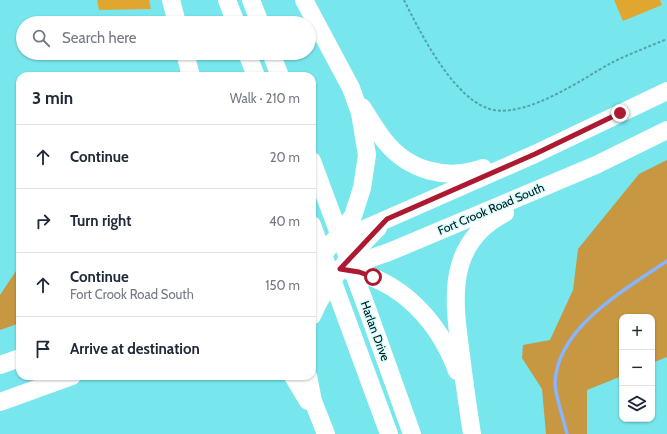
<!DOCTYPE html>
<html lang="en">
<head>
<meta charset="utf-8">
<style>
  :root { --surface:#fff; --page:#f2f2f3; --text:#1f2937; --muted:#747a83; --line:#e0e1e3 }
  body { margin:0; font-family:Cabin,sans-serif; background:var(--page); color:var(--text) }
  .controls { position:absolute; right:12px; bottom:12px; display:grid; overflow:hidden; border-radius:8px; box-shadow:0 1px 3px #0004 }
  .controls button { width:36px; height:36px; display:grid; place-items:center; padding:0; border:0; border-bottom:1px solid var(--line); background:var(--surface); color:var(--text); font:20px sans-serif }
  .stop { position:absolute; width:12px; height:12px; margin:-9px; border:3px solid #ad1931; border-radius:50%; background:#fff }
  .stop.end { background:#ad1931; border-color:#fff; box-shadow:0 1px 4px #0008 }
  .list { margin:0; padding:0; list-style:none }
  h2 { display:flex; justify-content:space-between; align-items:center; height:52px; margin:0; padding:0 16px; font-size:17px }
  h2 small { font-size:13px; font-weight:400; color:var(--muted) }
  .list li { display:grid; grid-template-columns:26px 1fr auto; gap:12px; align-items:center; box-sizing:border-box; height:64px; padding:0 16px; border-top:1px solid var(--line) }
  .list b { display:block; font-size:15px; white-space:nowrap }
  .list p { margin:0; font-size:13px; white-space:nowrap; color:var(--muted) }
  .list em { font-size:13px; font-style:normal; color:var(--muted) }
  .icon { flex:none; width:22px; height:22px; fill:none; stroke:currentColor; stroke-width:2; stroke-linecap:round; stroke-linejoin:round }
  .map { position:relative; flex:none; width:667px; height:434px; overflow:hidden }
  .search { position:absolute; background:var(--surface); box-shadow:0 1px 3px #0004; left:16px; top:16px; width:300px; height:44px; display:flex; align-items:center; gap:10px; box-sizing:border-box; padding:0 14px; border-radius:22px; color:var(--muted); font-size:15px }
  .panel { position:absolute; background:var(--surface); box-shadow:0 1px 3px #0004; left:16px; top:72px; width:300px; height:308px; border-radius:12px }
  .map>svg:first-child { display:block }
</style>
</head>
<body>
<div class="map">
<svg width="667" height="434" viewBox="0 0 667 434">
  <rect width="100%" height="100%" fill="#77e7ed"/>
  <g fill="#e1a62f">
    <path d="M97,0h52l2,9 -52,1z"/>
    <path d="M614,0h46l2,5 -39,16z"/>
  </g>
  <g fill="#c79741">
    <path d="M667,160v197l-15,6v-46h-30v59l-35,14v44h-41l-4,-45 -20,-31 1,-13 27,-5 23,-50 5,-41 61,-75z"/>
    <path d="M20,265v58l-20,7v-35z"/>
  </g>
  <g fill="none" stroke-linecap="round" stroke-linejoin="round">
    <path stroke="#87b5ff" stroke-width="3.5" d="M567,434c-3,-14 -12,-39 -12,-51 2,-56 71,-94 112,-122"/>
    <path stroke="#51a4a9" stroke-width="2" stroke-dasharray="3 2" stroke-linecap="butt" d="M404,0c16,32 51,103 90,110 35,6 87,-30 117,-47 18,-9 37,-16 56,-24"/>
    <g stroke="#fff" stroke-width="18">
      <path d="M171,0l6,23"/>
      <path d="M227,0l9,23"/>
      <path d="M251,0l9,23"/>
      <path d="M304,0l47,88 9,25 7,42 -5,33 -9,28 -41,53"/>
      <path d="M185,53l6,23"/>
      <path d="M247,53l9,23"/>
      <path d="M271,53l9,23"/>
      <path d="M362,107c7,11 14,23 22,33 24,31 63,41 99,28"/>
      <path d="M312,161l57,153 43,120"/>
      <path d="M312,225l77,209"/>
      <path d="M312,252l223,-98 132,-63"/>
      <path d="M346,270c54,9 93,51 111,101"/>
      <path d="M312,282l28,-13 49,-17 207,-87 71,-35"/>
      <path d="M312,316c15,-35 39,-61 66,-88"/>
      <path d="M0,365l20,-7"/>
      <path d="M293,376l15,25"/>
      <path d="M308,376l5,25 13,33"/>
      <path d="M0,402l72,-26"/>
      <path d="M472,434c-4,-26 -8,-53 -11,-79 -8,-56 -15,-112 44,-142"/>
    </g>
  </g>
  <g fill="none" stroke-linecap="round" stroke-linejoin="round">
    <path stroke="#ad1931" stroke-width="5" d="M373,277l-14,-5 -19,-3 47,-50 148,-65 85,-41"/>
  </g>
  <g text-anchor="middle" stroke-width="3" stroke-linejoin="round" paint-order="stroke">
    <g font-size="12" fill="#001315" stroke="#d4fdfe">
      <text transform="translate(491 209) rotate(-23)" y="4">Fort Crook Road South</text>
      <text transform="translate(375 331) rotate(70)" y="4">Harlan Drive</text>
    </g>
  </g>
</svg>
<div class="controls">
<button>+</button>
<button>−</button>
<button><svg class="icon" aria-label="layers" viewBox="0 0 24 24"><path d="M12 4l9 5-9 5-9-5zM3 14l9 5 9-5"/></svg></button>
</div>
<div class="stop" style="left:373px;top:277px"></div>
<div class="stop end" style="left:620px;top:113px"></div>
<div class="search"><svg class="icon" aria-label="search" viewBox="0 0 24 24"><circle cx="10" cy="10" r="6"/><path d="M15 15l6 6"/></svg>Search here</div>
<section class="panel">
<h2>3 min<small>Walk · 210 m</small></h2>
<ul class="list">
<li><svg class="icon" aria-label="ahead" viewBox="0 0 24 24"><path d="M12 20V5M6 11l6-6 6 6"/></svg><div><b>Continue</b></div><em>20 m</em></li>
<li><svg class="icon" aria-label="right" viewBox="0 0 24 24"><path d="M7 20v-9h11M14 6l5 5-5 5"/></svg><div><b>Turn right</b></div><em>40 m</em></li>
<li><svg class="icon" aria-label="ahead" viewBox="0 0 24 24"><path d="M12 20V5M6 11l6-6 6 6"/></svg><div><b>Continue</b><p>Fort Crook Road South</p></div><em>150 m</em></li>
<li><svg class="icon" aria-label="arrive" viewBox="0 0 24 24"><path d="M6 21V4h12l-3 4 3 4H6"/></svg><div><b>Arrive at destination</b></div></li>
</ul>
</section>
</div>
</body>
</html>
